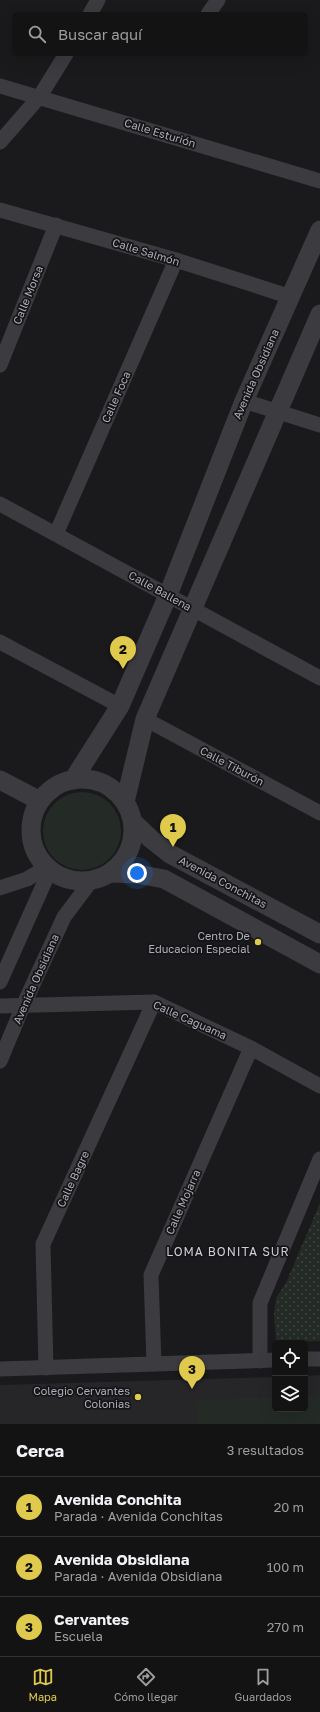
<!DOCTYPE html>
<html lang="es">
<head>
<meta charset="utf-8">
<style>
  :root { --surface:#141314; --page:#212022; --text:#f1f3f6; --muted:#9d9ea0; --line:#333234; --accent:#dfca4d }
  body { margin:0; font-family:"Golos Text",sans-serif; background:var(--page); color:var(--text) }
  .controls { position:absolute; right:12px; bottom:12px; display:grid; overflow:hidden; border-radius:6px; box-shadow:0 4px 16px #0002 }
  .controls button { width:36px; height:36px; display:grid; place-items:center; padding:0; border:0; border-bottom:1px solid var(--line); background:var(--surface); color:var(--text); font:20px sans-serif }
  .you { position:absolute; left:137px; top:873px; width:14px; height:14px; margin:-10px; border:3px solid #fff; border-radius:50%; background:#1a73e8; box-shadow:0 0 0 6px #1a73e833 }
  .badge { display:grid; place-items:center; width:26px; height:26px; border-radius:50%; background:var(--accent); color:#111; font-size:13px; font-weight:700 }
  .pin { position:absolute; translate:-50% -33px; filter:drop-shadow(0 1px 2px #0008) }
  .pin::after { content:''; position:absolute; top:21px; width:14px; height:12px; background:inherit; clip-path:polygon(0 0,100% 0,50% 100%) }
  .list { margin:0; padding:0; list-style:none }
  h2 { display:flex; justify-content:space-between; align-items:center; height:52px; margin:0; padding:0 16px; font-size:17px }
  h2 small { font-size:13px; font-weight:400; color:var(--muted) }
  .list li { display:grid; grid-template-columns:26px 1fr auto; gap:12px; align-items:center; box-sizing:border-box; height:60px; padding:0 16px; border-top:1px solid var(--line) }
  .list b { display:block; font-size:15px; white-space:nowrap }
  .list p { margin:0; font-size:13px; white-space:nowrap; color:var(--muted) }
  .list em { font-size:13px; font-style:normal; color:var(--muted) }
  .icon { flex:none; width:22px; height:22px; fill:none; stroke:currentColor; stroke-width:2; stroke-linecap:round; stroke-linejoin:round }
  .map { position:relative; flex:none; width:320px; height:1424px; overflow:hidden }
  .search { position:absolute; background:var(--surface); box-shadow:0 4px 16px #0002; left:12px; right:12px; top:12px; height:44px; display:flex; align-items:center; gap:10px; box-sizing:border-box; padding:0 14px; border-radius:6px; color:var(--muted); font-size:15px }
  .sheet { height:232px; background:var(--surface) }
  nav { display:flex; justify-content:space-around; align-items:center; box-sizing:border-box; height:56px; border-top:1px solid var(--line); background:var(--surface); font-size:11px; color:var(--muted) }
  nav a { display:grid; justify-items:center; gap:2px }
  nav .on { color:var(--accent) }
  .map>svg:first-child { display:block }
</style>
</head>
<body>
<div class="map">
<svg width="320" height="1424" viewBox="0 0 320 1424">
  <defs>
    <pattern id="park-dots" width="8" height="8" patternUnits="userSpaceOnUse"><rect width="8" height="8" fill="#242b26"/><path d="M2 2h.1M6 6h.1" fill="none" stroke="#414743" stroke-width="1.8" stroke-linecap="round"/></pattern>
  </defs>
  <rect width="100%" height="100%" fill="#1a191b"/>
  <path fill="#262528" d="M320,1375v49h-320v-39l275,-8v32h30v-33z"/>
  <g fill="#242b26">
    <circle cx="82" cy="831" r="39"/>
    <path d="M305,1396h15v28h-123l-1,-24 79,-3v12h30z"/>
  </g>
  <path fill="url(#park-dots)" d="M320,1203v138l-44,1 -2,-28 2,-16 10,-15z"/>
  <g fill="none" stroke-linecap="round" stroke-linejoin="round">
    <g stroke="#3b3b40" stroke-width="15">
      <path d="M90,14l8,-14"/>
      <path d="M208,14l10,-14"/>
      <path d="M0,86l320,95"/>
      <path d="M0,142l40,-46 26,-42"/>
      <path d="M0,210l176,50 115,37"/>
      <path d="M0,365l56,-140"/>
      <path d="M244,401l76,24"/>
      <path d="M0,504l320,174"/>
      <path d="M56,534l120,-274"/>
      <path d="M0,642l120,64"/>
      <path d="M145,719l175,94"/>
      <path d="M0,888l27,-9 20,-12"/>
      <path d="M0,982l50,-112"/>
      <path d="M0,1006l154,-4 97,46 69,38"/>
      <path d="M0,1061l23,-55 41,-89 27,-36"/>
      <path d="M305,1359h15"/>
      <path d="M260,1361v-58l60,-144"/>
      <path d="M154,1364l-3,-89 100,-227"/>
      <path d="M46,1368l-3,-124 111,-242"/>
      <path d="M0,1369l275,-9"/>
    </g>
    <g stroke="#3b3b40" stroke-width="19">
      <circle cx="82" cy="830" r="51"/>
      <path d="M0,780l40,21"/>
      <path d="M73,780l47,-74 48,-111 76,-194 76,-171"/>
      <path d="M125,802l20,-83 175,-405"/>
      <path d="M133,822l18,17 19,15 150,80"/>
      <path d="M111,873l26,1 27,5 156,85"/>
    </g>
  </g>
  <g fill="#dfca4d" stroke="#151416" stroke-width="1.5">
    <circle cx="258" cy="942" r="4"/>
    <circle cx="138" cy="1397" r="4"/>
  </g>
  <g text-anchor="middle" stroke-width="3.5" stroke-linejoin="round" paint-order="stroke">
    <g font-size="11" fill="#adaeb9" stroke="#151416">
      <text transform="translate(160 133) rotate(17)" y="4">Calle Esturión</text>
      <text transform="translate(146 252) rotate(17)" y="4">Calle Salmón</text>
      <text transform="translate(28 295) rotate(-68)" y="4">Calle Morsa</text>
      <text transform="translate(256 374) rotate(-66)" y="4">Avenida Obsidiana</text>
      <text transform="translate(116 397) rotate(-66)" y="4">Calle Foca</text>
      <text transform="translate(160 591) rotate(29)" y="4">Calle Ballena</text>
      <text transform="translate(232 766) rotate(28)" y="4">Calle Tiburón</text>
      <text transform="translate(223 882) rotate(28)" y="4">Avenida Conchitas</text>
      <text transform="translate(36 979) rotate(-66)" y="4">Avenida Obsidiana</text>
      <text transform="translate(190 1020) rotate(24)" y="4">Calle Caguama</text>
      <text transform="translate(73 1179) rotate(-65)" y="4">Calle Bagre</text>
      <text transform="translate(183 1202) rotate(-66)" y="4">Calle Mojarra</text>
    </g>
    <g font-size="11" fill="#adaeb9" stroke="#151416" text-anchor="end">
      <text x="250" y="940">Centro De<tspan x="250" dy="13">Educacion Especial</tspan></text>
      <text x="130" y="1395">Colegio Cervantes<tspan x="130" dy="13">Colonias</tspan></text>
    </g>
    <g font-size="12" letter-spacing="1" fill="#cdced6" stroke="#151416">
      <text x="228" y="1256">LOMA BONITA SUR</text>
    </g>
  </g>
</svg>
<div class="controls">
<button><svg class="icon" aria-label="locate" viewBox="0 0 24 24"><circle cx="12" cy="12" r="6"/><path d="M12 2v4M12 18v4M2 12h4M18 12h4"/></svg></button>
<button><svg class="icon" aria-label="layers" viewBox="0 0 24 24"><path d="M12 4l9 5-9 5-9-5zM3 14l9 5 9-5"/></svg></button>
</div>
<div class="you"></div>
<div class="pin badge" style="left:173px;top:847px">1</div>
<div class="pin badge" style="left:123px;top:669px">2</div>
<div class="pin badge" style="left:192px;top:1389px">3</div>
<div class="search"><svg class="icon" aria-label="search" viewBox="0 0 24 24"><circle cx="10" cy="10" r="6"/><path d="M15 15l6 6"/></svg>Buscar aquí</div>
</div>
<section class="sheet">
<h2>Cerca<small>3 resultados</small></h2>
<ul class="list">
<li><span class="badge">1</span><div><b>Avenida Conchita</b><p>Parada · Avenida Conchitas</p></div><em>20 m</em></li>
<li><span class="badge">2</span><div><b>Avenida Obsidiana</b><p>Parada · Avenida Obsidiana</p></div><em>100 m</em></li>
<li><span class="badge">3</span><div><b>Cervantes</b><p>Escuela</p></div><em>270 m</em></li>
</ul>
</section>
<nav>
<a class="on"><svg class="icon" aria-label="map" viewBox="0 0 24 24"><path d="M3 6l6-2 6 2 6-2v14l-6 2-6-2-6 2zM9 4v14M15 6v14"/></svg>Mapa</a>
<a><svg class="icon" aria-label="directions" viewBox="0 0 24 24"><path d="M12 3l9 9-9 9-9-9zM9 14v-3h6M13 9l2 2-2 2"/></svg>Cómo llegar</a>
<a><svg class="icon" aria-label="saved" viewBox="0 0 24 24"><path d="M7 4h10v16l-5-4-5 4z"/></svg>Guardados</a>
</nav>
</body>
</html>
